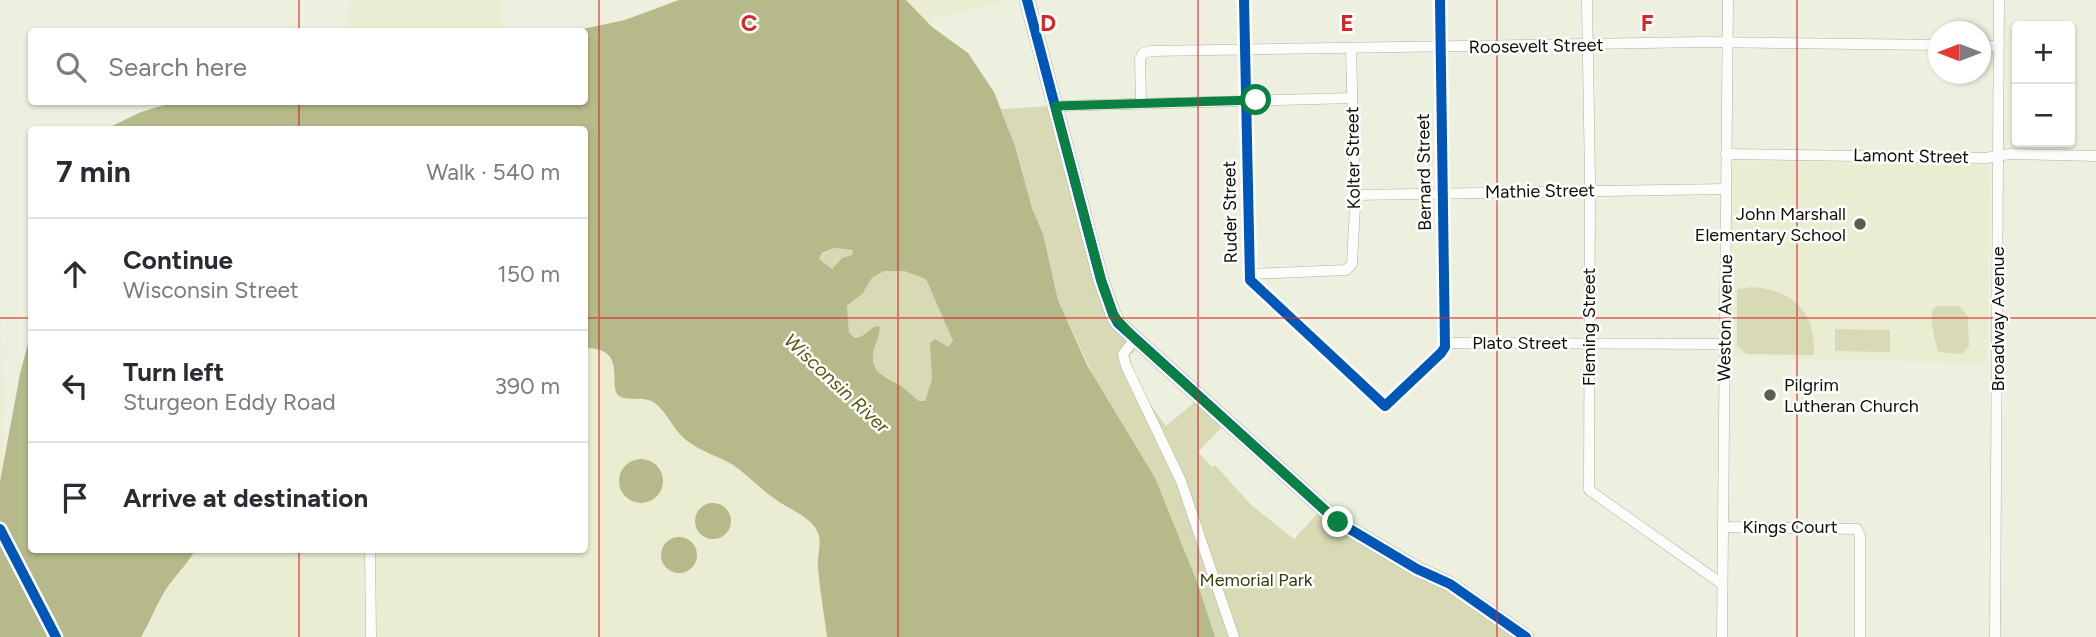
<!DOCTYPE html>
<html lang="en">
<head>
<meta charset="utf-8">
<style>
  :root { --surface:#fff; --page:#f7f7f7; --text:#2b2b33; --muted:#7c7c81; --line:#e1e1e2 }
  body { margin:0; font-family:Figtree,sans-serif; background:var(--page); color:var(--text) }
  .controls { position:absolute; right:21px; top:21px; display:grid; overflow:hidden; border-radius:7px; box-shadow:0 2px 5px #0004 }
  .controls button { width:63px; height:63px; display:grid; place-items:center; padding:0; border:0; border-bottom:2px solid var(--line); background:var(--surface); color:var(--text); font:35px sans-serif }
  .compass { position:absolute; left:1928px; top:21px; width:63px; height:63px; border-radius:50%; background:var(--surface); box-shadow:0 2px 5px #0004; rotate:270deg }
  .stop { position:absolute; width:21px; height:21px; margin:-16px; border:5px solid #0b8043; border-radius:50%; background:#fff }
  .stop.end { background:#0b8043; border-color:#fff; box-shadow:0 2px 7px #0008 }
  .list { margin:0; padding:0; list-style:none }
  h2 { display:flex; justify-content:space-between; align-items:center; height:91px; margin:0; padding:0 28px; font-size:30px }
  h2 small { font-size:23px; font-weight:400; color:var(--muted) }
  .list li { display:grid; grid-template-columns:46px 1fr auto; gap:21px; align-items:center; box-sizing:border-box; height:112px; padding:0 28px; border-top:2px solid var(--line) }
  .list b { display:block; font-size:26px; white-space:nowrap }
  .list p { margin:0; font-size:23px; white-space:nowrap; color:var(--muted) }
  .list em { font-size:23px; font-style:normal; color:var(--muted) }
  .icon { flex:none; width:38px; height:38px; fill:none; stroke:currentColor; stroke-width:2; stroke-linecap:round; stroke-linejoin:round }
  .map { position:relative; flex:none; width:2096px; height:637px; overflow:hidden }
  .search { position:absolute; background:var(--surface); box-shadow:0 2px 5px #0004; left:28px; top:28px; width:560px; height:77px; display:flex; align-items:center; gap:18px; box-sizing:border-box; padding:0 24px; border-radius:7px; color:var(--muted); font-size:26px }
  .panel { position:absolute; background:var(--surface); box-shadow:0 2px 5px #0004; left:28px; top:126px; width:560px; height:427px; border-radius:7px }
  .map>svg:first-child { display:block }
</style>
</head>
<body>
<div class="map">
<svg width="2096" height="637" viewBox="0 0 2096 637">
  <rect width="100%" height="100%" fill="#edefdf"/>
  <g fill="#ebedd2">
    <path d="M349,0h151l1,31h-151z"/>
    <path d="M906,0h103l-84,21z"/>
    <path d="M1741,161l230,3 16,3 3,5 -3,192 -257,-7 1,-189 4,-6z"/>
    <path d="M0,305l4,159 -4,18z"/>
    <path d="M585,348h10l8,4 8,8 5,13 -1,17 10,9 13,-2 16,5 33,38 45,25 42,34 23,13 13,11 9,12 -1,30 9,72h-686l11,-17 10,-25 27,-34 6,-11h389z"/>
  </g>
  <g fill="#d7dab4">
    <path d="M1050,106l65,220 20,25 -5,4c-1,22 23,53 36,71l30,-25 27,25 -25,26 14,15 3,-2 36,40 43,34 25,-27 122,72 77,53h-303l-157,-337 -15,-66 -11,-26 -17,-62 -14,-37z"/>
    <path d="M834,248l19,2 -1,5 -10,3 -10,11 -14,-10 4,-5z"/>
    <path d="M884,271h20l22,8 27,62 -5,6 -18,-4 2,36 -7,22h-6c-6,-4 -12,-10 -18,-14 -13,-9 -30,-13 -28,-32 1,-10 7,-17 7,-27l-5,-2 -13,10 -8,2 -5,-5 -2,-27 16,-13 9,-15z"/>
    <path d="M1752,287c41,3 64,25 62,68l-68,-1 -9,-9v-56z"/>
    <path d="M1937,306h22l9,10 1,30 -7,8 -24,-2 -6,-26v-16z"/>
    <path d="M1835,329l55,1v22l-55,-1z"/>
  </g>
  <g fill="#b6b989" fill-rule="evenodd">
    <path d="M679,0h227l26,27 36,26 26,39 21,54 17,62 11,26 15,66 30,67 67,111 42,104 18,55h-388c-3,-23 -7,-46 -9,-69 -1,-10 3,-23 1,-32 -5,-19 -31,-27 -44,-37 -15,-10 -27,-24 -42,-34 -15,-9 -34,-14 -47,-25 -12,-10 -19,-27 -31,-37 -11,-8 -28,-1 -36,-7 -12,-10 10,-48 -34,-48l-1,-218 -478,-1 35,-17 34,-10h409v-70l-11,-1 52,-11zM834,248l19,2 -1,5 -10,3 -10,11 -13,-10 3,-6zM884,271h20l22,8 27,62 -5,6 -13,-8 -5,4 2,36 -7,22h-6c-6,-5 -12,-10 -18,-15 -13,-8 -30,-12 -28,-31 1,-10 7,-18 7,-28l-5,-1 -13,10 -7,2 -6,-5 -2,-27 16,-13 9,-15z"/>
    <path d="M31,332l1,218h163c-9,17 -24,29 -33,46 -8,14 -13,28 -21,41h-141v-155l20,-108z"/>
    <circle cx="641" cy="481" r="22"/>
    <circle cx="713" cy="521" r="18"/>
    <circle cx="679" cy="555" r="18"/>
  </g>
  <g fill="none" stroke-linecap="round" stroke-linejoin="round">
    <g stroke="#b0b1a5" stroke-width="11">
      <g id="street">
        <path d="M1244,0l6,280 135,126 56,-53 4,-6 -5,-347"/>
        <path d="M1587,0l3,180 -1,310 133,94"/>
        <path d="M1980,46h19"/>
        <path d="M1141,103l-1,-44 3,-6 9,-2 552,-9 234,3"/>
        <path d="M1055,106l297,-8"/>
        <path d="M1726,154l260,4 23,-4 87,2"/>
        <path d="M1355,195l371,-6"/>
        <path d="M1249,274l97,-4 6,-6 3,-58 -4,-158"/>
        <path d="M1135,339l-12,15 3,12 55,115 53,156"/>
        <path d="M1445,343l280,1"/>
        <path d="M1723,527l134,2 3,7v101"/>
        <path d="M370,550l1,87"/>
        <path d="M1722,637l6,-637"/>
        <path d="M1995,637l4,-637"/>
      </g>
    </g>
    <g stroke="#b0b1a5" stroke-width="16">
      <g id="secondary">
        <path d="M1027,0l74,280 12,34 5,9 220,199 79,47 33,15 76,53"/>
        <path d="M0,529l56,108"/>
      </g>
    </g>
    <use href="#street" stroke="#fcfdfa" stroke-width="10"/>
    <use href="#secondary" stroke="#fcfdfa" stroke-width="14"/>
    <g stroke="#fff" stroke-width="15">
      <g id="cycleway">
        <path d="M1027,0l74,280 12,34 5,9 220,199 79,47 33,15 76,53"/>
        <path d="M1244,0l6,280 135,126 56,-53 4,-6 -5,-347"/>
        <path d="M0,529l56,108"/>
      </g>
    </g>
    <use href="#cycleway" stroke="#0057b8" stroke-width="10"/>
  </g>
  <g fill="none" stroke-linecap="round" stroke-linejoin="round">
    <path stroke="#0b8043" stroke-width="9" d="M1256,100l-201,6 49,184 10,26 21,23 203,183"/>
  </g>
  <path fill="none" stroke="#d62828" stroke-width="2" stroke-opacity="0.55" d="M299,0v32M599,0v637M898,0v637M1198,0v637M1497,0v637M1797,0v637M299,102v28M0,318h32M584,318h1512M299,550v87"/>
  <g fill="#5c5d51" stroke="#fff" stroke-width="2.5">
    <circle cx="1860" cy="224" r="7"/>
    <circle cx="1770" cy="395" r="7"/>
  </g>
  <g text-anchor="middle" stroke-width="5" stroke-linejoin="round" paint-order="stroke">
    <g font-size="18" fill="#0e0e05" stroke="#fff">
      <text transform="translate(1536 46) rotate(-1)" y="6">Roosevelt Street</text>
      <text transform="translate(1911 156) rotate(1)" y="6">Lamont Street</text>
      <text transform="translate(1353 158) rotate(-91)" y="6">Kolter Street</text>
      <text transform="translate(1424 172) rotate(-91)" y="6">Bernard Street</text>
      <text transform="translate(1540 191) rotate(-1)" y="6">Mathie Street</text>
      <text transform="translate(1230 212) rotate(-91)" y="6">Ruder Street</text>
      <text transform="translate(1725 318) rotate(-89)" y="6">Weston Avenue</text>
      <text transform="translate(1998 319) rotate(-90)" y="6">Broadway Avenue</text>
      <text transform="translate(1589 327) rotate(-90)" y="6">Fleming Street</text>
      <text x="1520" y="349">Plato Street</text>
      <text x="1790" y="533">Kings Court</text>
    </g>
    <g font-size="18" fill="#0e0e05" stroke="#fff" text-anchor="end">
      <text x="1846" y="220">John Marshall<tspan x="1846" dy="21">Elementary School</tspan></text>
      <text x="1784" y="391" text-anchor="start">Pilgrim<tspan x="1784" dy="21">Lutheran Church</tspan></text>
    </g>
    <g font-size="18" fill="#3b3c0b" stroke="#fff">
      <text x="1256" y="586">Memorial Park</text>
    </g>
    <g font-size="19" font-style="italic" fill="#575910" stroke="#fff">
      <text transform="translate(837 383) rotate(43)" y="7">Wisconsin River</text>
    </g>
  </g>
  <g font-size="23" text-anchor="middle" font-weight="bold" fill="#d62828" stroke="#fff" stroke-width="5" stroke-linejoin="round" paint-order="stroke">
    <text x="749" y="31">C</text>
    <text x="1048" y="31">D</text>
    <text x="1347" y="31">E</text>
    <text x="1647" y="31">F</text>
  </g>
</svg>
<div class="controls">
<button>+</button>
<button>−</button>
</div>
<svg class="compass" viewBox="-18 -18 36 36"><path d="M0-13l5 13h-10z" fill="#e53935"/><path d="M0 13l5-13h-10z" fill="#7c7c81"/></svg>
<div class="stop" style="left:1256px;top:100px"></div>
<div class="stop end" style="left:1338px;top:522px"></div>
<div class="search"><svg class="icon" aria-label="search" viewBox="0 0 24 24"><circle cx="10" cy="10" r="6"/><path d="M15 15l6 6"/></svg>Search here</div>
<section class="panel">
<h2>7 min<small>Walk · 540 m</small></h2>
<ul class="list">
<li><svg class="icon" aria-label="ahead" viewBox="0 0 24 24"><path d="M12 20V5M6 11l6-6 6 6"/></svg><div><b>Continue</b><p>Wisconsin Street</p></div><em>150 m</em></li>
<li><svg class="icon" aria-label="left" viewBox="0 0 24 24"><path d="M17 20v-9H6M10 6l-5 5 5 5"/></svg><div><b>Turn left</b><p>Sturgeon Eddy Road</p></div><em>390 m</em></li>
<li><svg class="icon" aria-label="arrive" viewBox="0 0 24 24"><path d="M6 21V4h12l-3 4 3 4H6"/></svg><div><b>Arrive at destination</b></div></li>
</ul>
</section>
</div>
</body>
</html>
